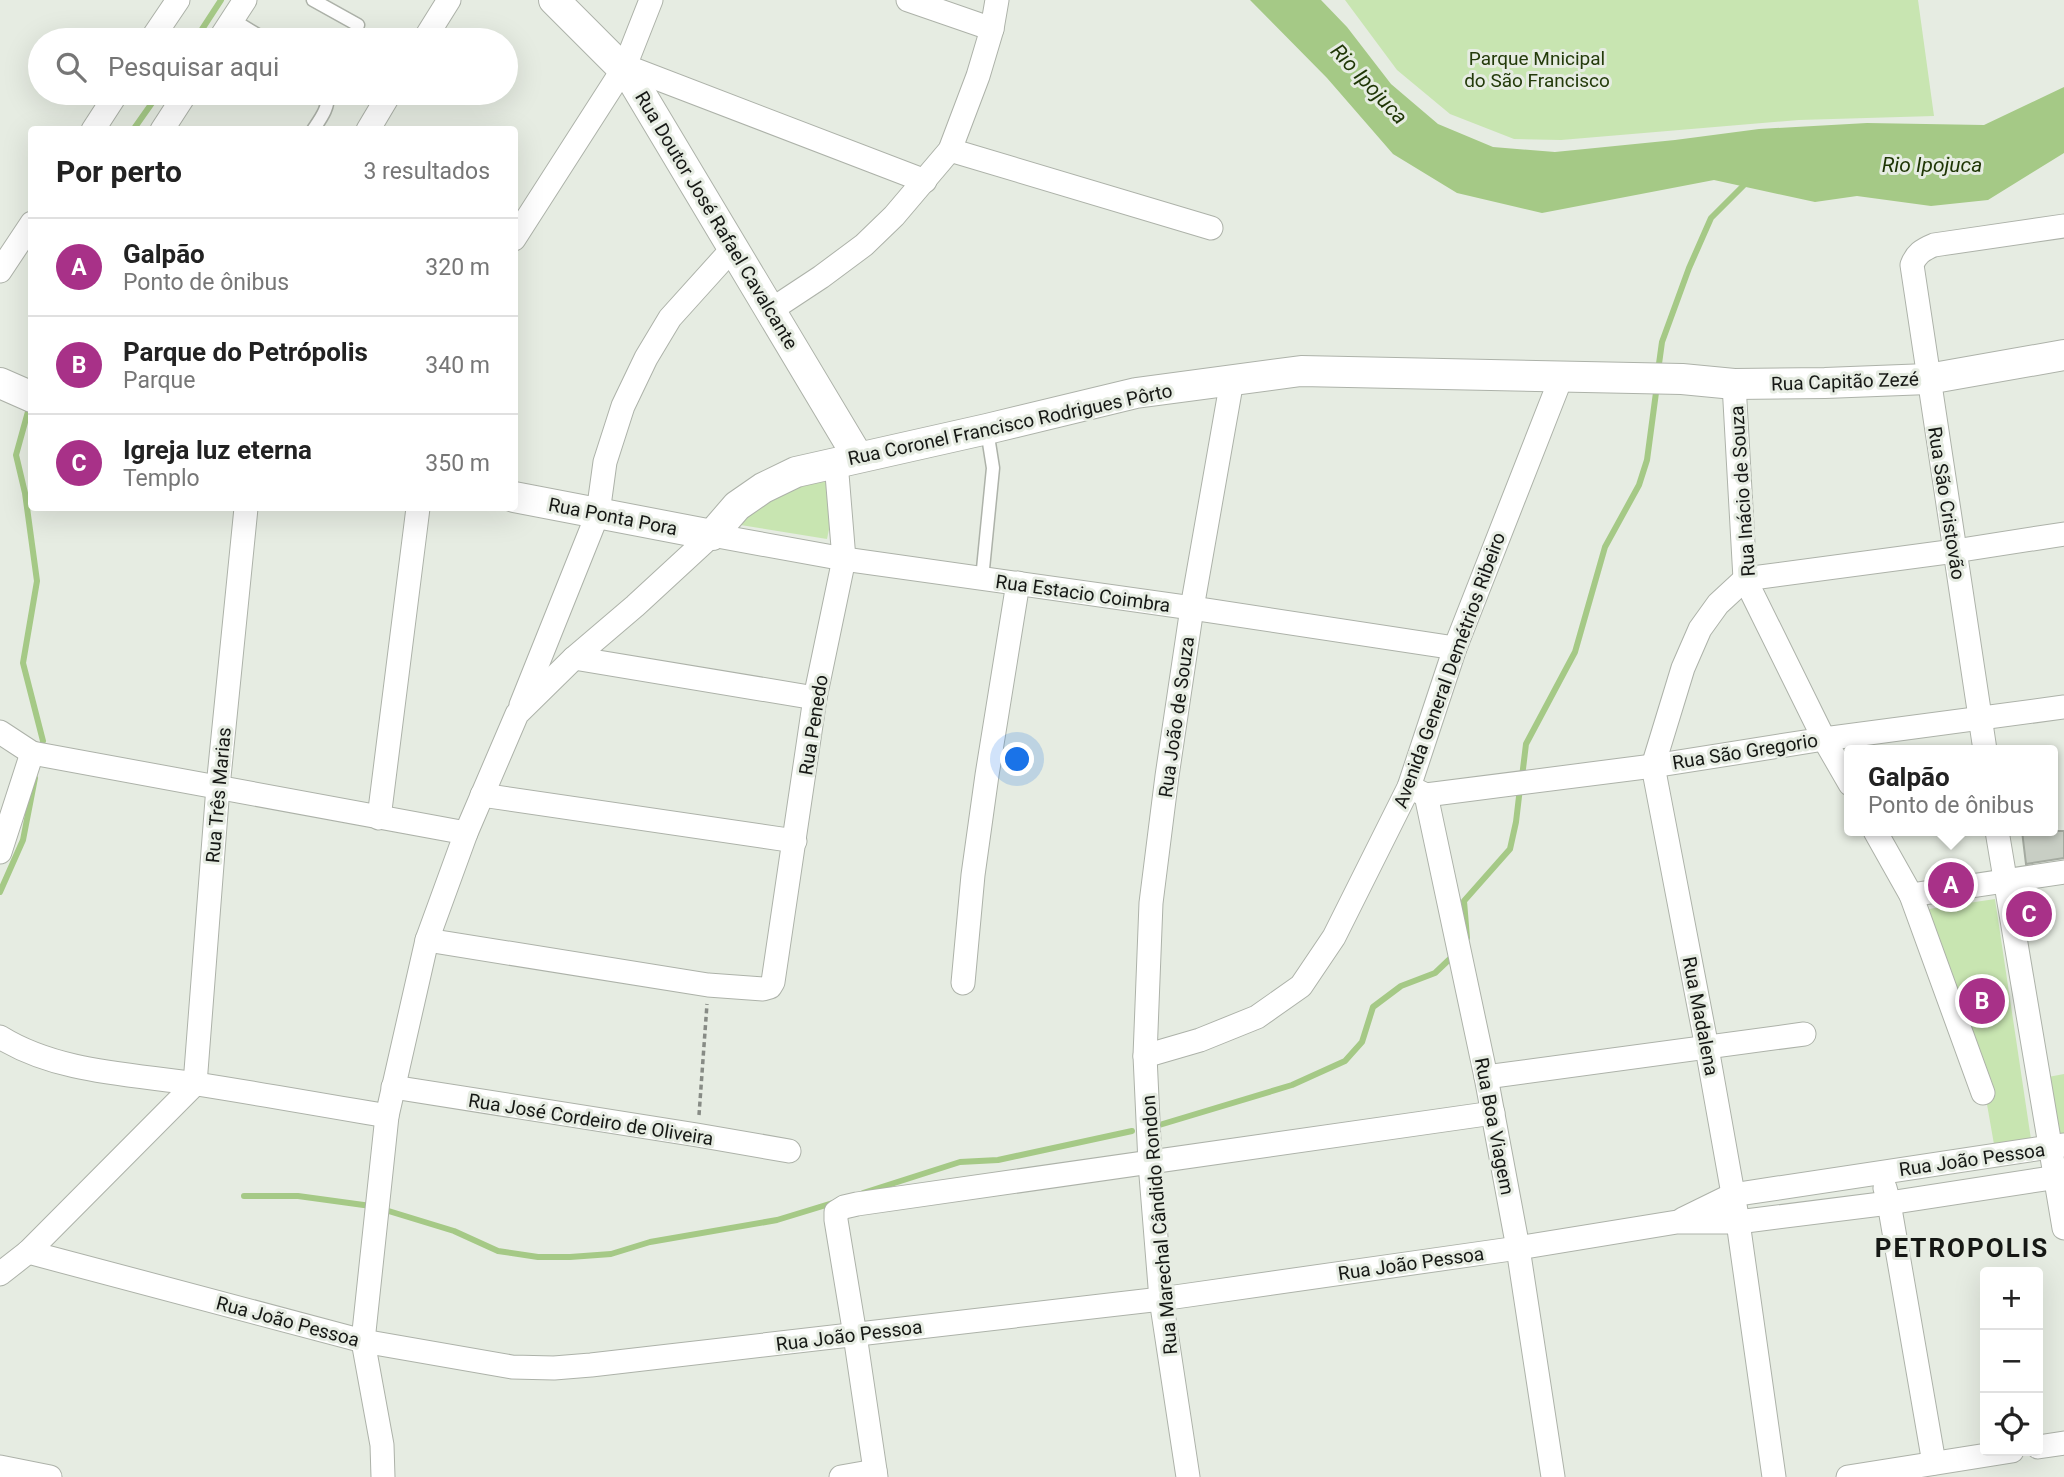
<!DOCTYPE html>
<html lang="pt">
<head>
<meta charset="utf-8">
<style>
  :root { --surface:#fff; --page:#f2f2f2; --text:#222; --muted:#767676; --line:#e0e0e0; --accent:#a83188 }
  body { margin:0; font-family:Roboto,sans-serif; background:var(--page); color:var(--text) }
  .controls { position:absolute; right:21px; bottom:21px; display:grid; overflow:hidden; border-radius:7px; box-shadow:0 7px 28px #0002 }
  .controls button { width:63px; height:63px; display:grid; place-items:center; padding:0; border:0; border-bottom:2px solid var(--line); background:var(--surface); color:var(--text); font:35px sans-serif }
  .you { position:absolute; left:1018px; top:760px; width:24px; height:24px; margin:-18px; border:5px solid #fff; border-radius:50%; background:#1a73e8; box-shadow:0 0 0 10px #1a73e833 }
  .badge { display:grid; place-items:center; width:46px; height:46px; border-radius:50%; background:var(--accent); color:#fff; font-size:23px; font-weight:700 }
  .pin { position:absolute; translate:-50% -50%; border:4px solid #fff; box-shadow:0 2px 7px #0006 }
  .popup { position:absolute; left:1844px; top:745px; width:214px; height:91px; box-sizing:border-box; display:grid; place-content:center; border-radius:7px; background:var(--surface); filter:drop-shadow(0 2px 5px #0005); font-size:23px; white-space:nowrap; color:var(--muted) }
  .popup b { font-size:26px; color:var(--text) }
  .popup::after { content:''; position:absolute; left:50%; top:100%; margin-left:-14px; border:14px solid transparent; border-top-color:var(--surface) }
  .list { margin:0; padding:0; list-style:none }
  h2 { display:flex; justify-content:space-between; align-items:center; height:91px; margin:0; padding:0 28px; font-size:30px }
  h2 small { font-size:23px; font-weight:400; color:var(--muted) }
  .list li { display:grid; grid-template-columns:46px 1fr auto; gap:21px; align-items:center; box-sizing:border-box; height:98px; padding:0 28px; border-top:2px solid var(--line) }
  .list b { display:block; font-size:26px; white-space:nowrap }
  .list p { margin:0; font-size:23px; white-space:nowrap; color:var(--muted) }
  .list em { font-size:23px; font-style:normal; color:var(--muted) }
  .icon { flex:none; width:38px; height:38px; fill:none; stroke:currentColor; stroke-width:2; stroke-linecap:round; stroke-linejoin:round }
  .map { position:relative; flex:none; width:2064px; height:1477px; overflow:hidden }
  .search { position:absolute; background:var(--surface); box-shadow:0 7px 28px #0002; left:28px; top:28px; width:490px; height:77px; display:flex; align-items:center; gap:18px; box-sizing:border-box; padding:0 24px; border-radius:38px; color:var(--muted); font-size:26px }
  .panel { position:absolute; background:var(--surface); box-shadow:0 7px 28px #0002; left:28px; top:126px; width:490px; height:385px; border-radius:7px }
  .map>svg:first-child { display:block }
</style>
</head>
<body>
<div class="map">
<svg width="2064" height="1477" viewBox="0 0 2064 1477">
  <rect width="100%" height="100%" fill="#e6ece2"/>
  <g fill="#c8e5b1">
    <path d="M1345,0h573l16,116 -135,4 -238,20 -47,-1 -64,-25 -53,-44z"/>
    <path d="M843,463l-16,76 -99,-16 32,-29z"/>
    <path d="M1995,899l37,247 -37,4 -10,-57 -63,-183z"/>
    <path d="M2064,1074v66l-5,1 -11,-64z"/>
  </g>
  <path fill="#a5c986" d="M1250,0h71l26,27 44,57 47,40 55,23 62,5 120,-12 84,-11 108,-6 117,2 80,-38v66l-76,47 -57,6 -74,-10 -42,6 -101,-22 -172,33 -85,-20 -64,-39 -66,-76z"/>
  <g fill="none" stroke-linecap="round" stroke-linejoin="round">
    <g stroke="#a5c986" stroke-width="6">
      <path d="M195,40l26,-40"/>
      <path d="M133,130l26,-37"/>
      <path d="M1658,371l4,-29 27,-74 22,-50 36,-36"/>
      <path d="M29,408l-13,47 9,38 12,88 -14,82 20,78"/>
      <path d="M1522,777l4,-33 49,-92 30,-105 34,-62 8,-25 10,-75"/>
      <path d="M0,892l23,-52 12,-62"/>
      <path d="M1467,938l-3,-37 46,-52 6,-27 4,-34"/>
      <path d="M1156,1126l136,-41 53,-24 17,-19 11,-35 28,-21 34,-13 20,-19"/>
      <path d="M863,1193l97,-31 38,-2 134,-29"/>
      <path d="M244,1196h54l73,10"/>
      <path d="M382,1209l72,22 44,20 40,6h32l41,-3 39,-12 127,-22 59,-18"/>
    </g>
  </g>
  <path fill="#c8cec4" stroke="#a4aaa0" stroke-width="2" d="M2022,831h42v27l-38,6z"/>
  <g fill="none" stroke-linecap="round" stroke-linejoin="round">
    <g stroke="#adb2a9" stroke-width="15">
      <g id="service">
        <path d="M313,0l45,25"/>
        <path d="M233,20l33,20"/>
        <path d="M313,130c8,-12 16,-22 15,-37"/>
        <path d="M982,579l11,-111 -6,-38"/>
      </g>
    </g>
    <g stroke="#adb2a9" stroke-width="25">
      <g id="minor">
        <path d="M908,0l84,29"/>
        <path d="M151,40l27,-40"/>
        <path d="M219,40l26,-40"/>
        <path d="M424,40l25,-40"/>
        <path d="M625,66l300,115"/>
        <path d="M93,130l24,-37"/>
        <path d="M162,130l24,-37"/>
        <path d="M368,130l22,-37"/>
        <path d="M950,150l261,78"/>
        <path d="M514,239l111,-173 26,-66"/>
        <path d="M0,271l32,-48"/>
        <path d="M771,310l50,-33 43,-32 30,-29 56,-66 28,-74 14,-47 5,-29"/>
        <path d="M1734,384l11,195 79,160 26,45"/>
        <path d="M1745,579l-27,25 -18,25 -17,39 -30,98 54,282 31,174 36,255"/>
        <path d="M1745,579l210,-28 109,-17"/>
        <path d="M574,658l241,40"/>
        <path d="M521,705l77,-192 7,-51 18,-56 23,-48 24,-40 64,-71"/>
        <path d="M0,732l32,21 434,80"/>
        <path d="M1985,750l-73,-485c4,-11 10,-15 22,-20l130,-19"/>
        <path d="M1409,787l17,8 60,282 32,171 35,229"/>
        <path d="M482,795l313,46"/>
        <path d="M1426,795l227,-29 171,-27 240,-32"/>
        <path d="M379,818l39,-310"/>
        <path d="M1875,831l36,64 72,198"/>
        <path d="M1997,831l67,397"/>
        <path d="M0,852l32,-99"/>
        <path d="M1911,895l153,-23"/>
        <path d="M427,940l281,45 55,4 7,-2 3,-5 42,-284 29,-139 -8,-97"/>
        <path d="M963,983l10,-108 14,-100 31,-192"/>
        <path d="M0,1037c58,36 132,37 197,47 63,10 126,21 190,32"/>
        <path d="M1145,1056l55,-16 57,-23 44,-31 33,-49 75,-150 46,-139 106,-270"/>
        <path d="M1486,1077l318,-43"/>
        <path d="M393,1087l304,48 92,16"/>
        <path d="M1885,1188l4,15 45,260"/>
        <path d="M1683,1219l49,-24 331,-50"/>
        <path d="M28,1252l335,89 149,26 42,1 37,-3 570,-66 357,-51 159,-26h61l151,-19 175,-27"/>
        <path d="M0,1274l28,-22 167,-168 23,-297 28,-279"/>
        <path d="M2038,1447l26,-4"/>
        <path d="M0,1467l50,10"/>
        <path d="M383,1477l-1,-32 -19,-104 24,-225 40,-176 39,-107 51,-119 57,-56 61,-52 77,-71 132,24 348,49 263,40"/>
        <path d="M841,1477l34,-6"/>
        <path d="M876,1477l-21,-142 -19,-115v-8l8,-5 13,-3 636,-91"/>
        <path d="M1188,1477l-27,-178 -11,-136 -5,-107 6,-153 16,-127 25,-168 40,-228"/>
        <path d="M1848,1477l164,-26"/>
      </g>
    </g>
    <g stroke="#adb2a9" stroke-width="32">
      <g id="tertiary">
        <path d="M554,0l69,69 10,12 225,376"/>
        <path d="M0,383l32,14"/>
        <path d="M514,497l198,38 25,-29 26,-18 33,-16 191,-43 149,-36 165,-22 381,8 52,5 91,-1 103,-4 136,-24"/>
      </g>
    </g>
    <path stroke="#878b85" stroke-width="3.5" stroke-dasharray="5 3.5" stroke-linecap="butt" d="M699,1115l8,-111"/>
    <use href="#service" stroke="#fff" stroke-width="12"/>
    <use href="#minor" stroke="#fff" stroke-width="23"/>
    <use href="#tertiary" stroke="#fff" stroke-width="30"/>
  </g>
  <g text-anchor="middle" stroke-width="6" stroke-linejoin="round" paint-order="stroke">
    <g font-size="19" fill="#243b0b" stroke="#e6ece2">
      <text x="1537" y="65">Parque Mnicipal<tspan x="1537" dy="22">do São Francisco</tspan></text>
    </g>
    <g font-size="19" fill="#161815" stroke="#e6ece2">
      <text transform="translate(717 220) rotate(59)" y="7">Rua Doutor José Rafael Cavalcante</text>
      <text transform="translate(1845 381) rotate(-2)" y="7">Rua Capitão Zezé</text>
      <text transform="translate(1010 424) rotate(-12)" y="7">Rua Coronel Francisco Rodrigues Pôrto</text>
      <text transform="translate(1742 491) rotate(-94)" y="7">Rua Inácio de Souza</text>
      <text transform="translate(1947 503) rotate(81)" y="7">Rua São Cristovão</text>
      <text transform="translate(613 516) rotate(11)" y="7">Rua Ponta Pora</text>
      <text transform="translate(1083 593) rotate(8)" y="7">Rua Estacio Coimbra</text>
      <text transform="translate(1449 670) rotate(-70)" y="7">Avenida General Demétrios Ribeiro</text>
      <text transform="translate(1176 717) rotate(-82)" y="7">Rua João de Souza</text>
      <text transform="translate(813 725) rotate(-81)" y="7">Rua Penedo</text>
      <text transform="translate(1745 751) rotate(-9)" y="7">Rua São Gregorio</text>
      <text transform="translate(218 795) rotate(-85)" y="7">Rua Três Marias</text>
      <text transform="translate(1701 1016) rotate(79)" y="7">Rua Madalena</text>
      <text transform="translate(591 1119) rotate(9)" y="7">Rua José Cordeiro de Oliveira</text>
      <text transform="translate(1495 1126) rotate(79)" y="7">Rua Boa Viagem</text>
      <text transform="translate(1972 1159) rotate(-8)" y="7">Rua João Pessoa</text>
      <text transform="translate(1159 1225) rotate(-95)" y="7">Rua Marechal Cândido Rondon</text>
      <text transform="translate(1411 1263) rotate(-8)" y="7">Rua João Pessoa</text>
      <text transform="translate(288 1321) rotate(15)" y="7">Rua João Pessoa</text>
      <text transform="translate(849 1335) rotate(-7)" y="7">Rua João Pessoa</text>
    </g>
    <g font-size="21" font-style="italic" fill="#1e3504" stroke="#e6ece2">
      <text transform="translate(1369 84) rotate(47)" y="7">Rio Ipojuca</text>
      <text x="1932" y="172">Rio Ipojuca</text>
    </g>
    <g font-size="26" font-weight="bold" letter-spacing="2" fill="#161815" stroke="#e6ece2">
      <text x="1962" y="1257">PETROPOLIS</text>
    </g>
  </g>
</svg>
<div class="controls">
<button>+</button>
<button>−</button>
<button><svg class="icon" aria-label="locate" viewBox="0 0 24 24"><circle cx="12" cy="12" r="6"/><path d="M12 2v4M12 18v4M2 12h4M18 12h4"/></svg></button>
</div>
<div class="you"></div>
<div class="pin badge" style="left:1951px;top:885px">A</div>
<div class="popup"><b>Galpão</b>Ponto de ônibus</div>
<div class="pin badge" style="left:1982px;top:1001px">B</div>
<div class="pin badge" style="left:2029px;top:914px">C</div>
<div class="search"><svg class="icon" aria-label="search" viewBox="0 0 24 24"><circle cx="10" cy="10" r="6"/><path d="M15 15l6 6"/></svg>Pesquisar aqui</div>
<section class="panel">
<h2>Por perto<small>3 resultados</small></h2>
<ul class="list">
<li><span class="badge">A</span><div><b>Galpão</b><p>Ponto de ônibus</p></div><em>320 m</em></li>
<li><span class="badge">B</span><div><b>Parque do Petrópolis</b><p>Parque</p></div><em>340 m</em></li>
<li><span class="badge">C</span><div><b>Igreja luz eterna</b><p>Templo</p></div><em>350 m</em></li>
</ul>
</section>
</div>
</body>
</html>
